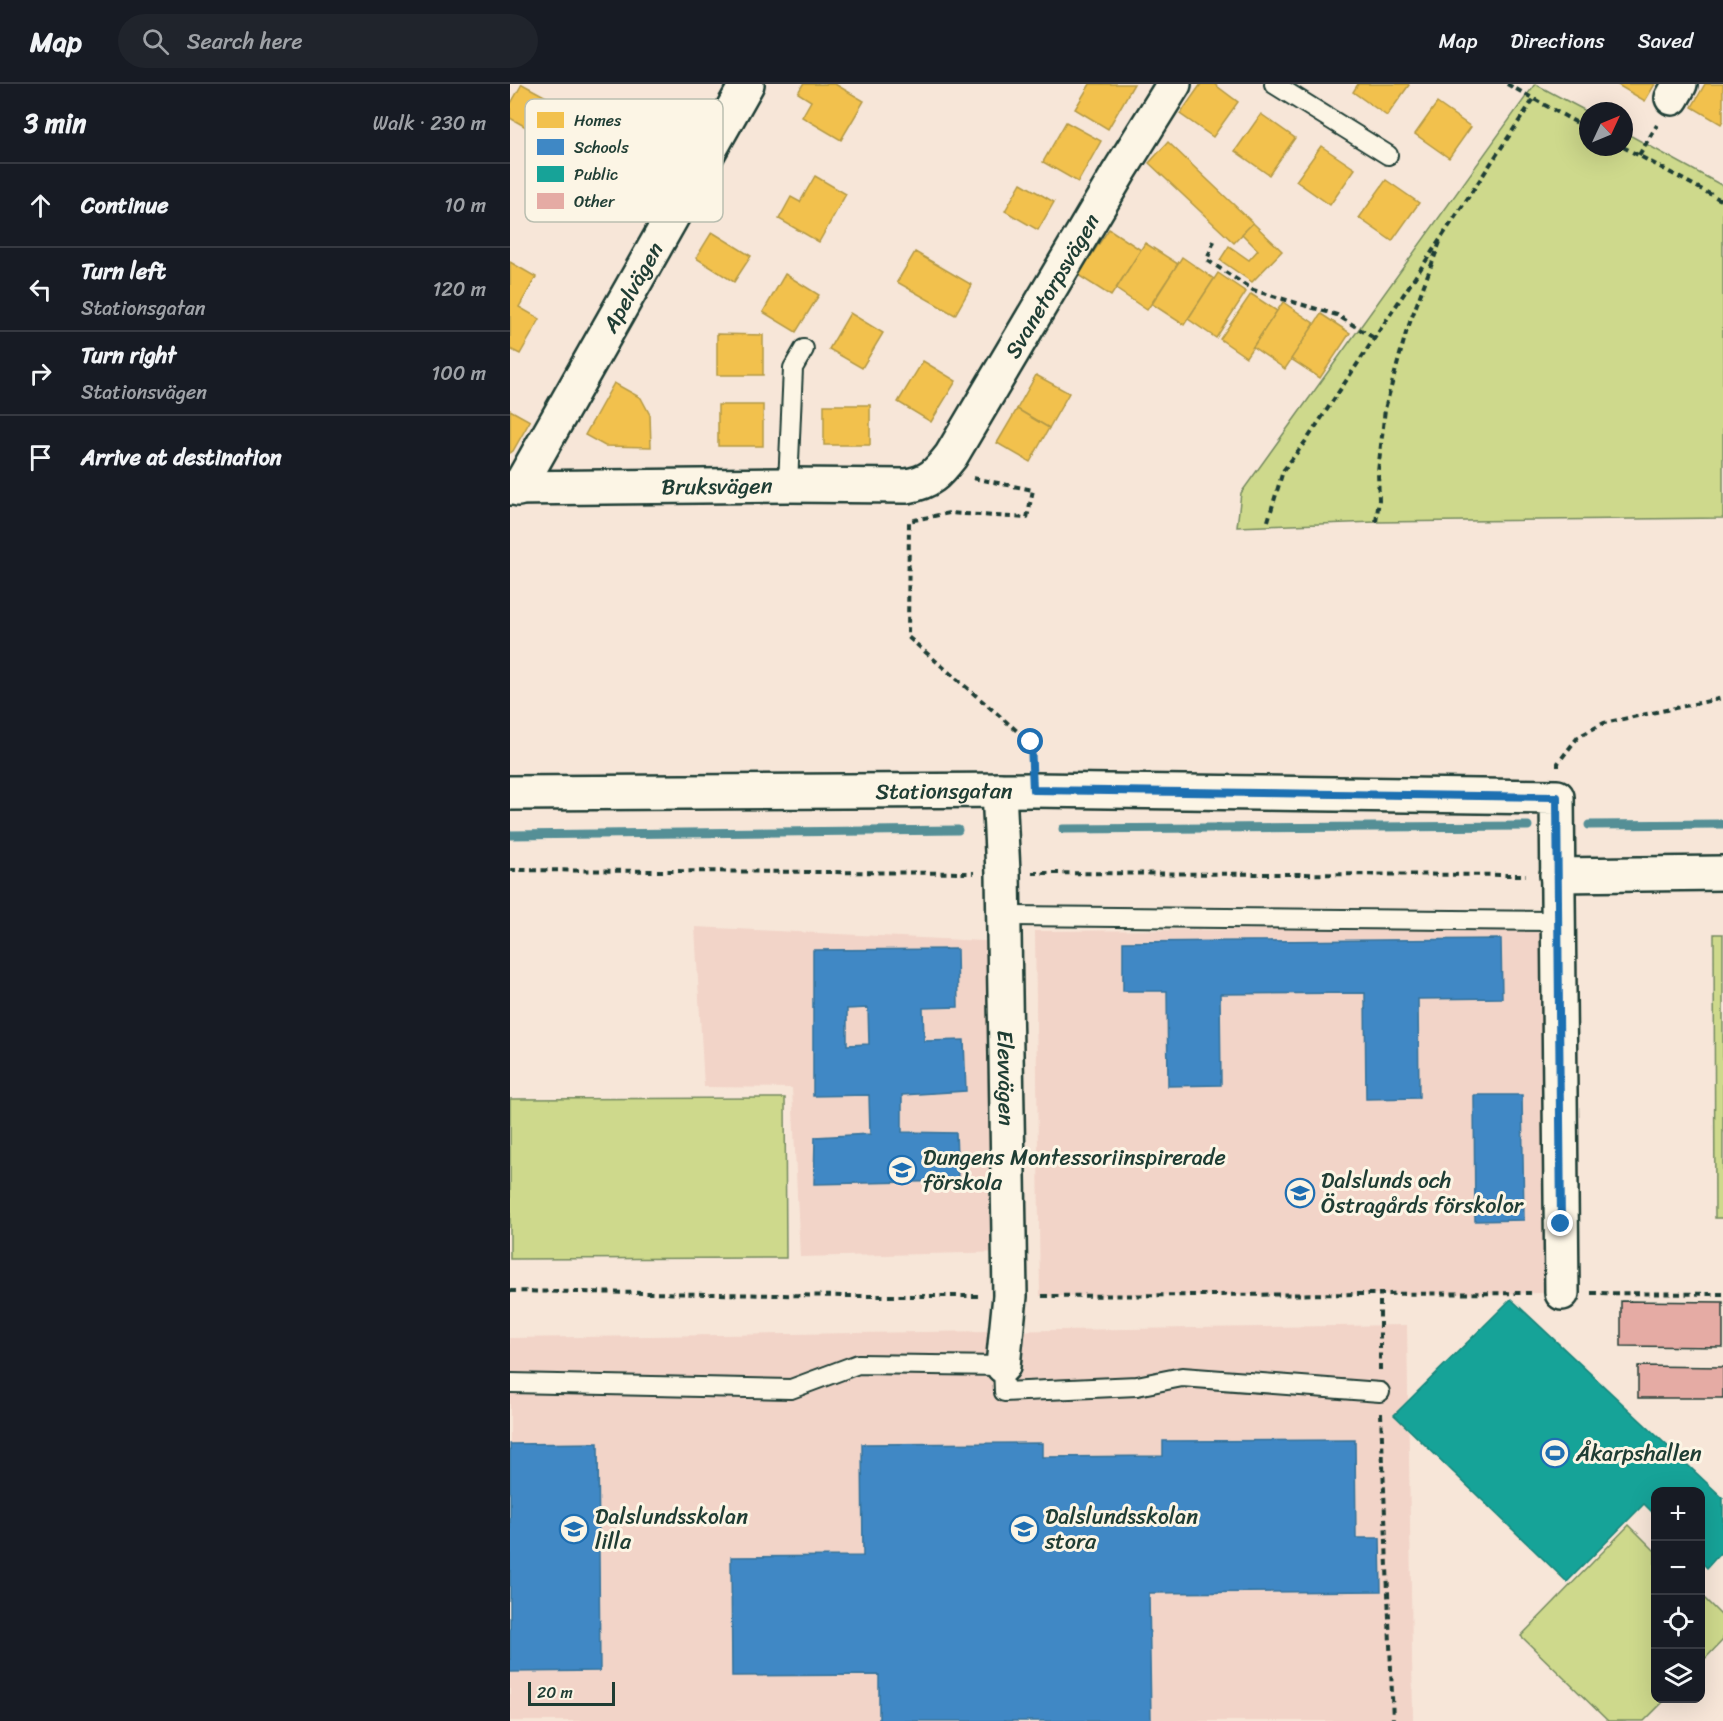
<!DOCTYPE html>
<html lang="en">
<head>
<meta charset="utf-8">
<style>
  :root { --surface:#171b24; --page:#20242c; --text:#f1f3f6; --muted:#9ea1a6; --line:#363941 }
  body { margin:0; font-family:Sriracha,sans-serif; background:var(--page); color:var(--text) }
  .controls { position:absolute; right:18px; bottom:18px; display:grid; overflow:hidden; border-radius:12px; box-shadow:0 6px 24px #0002 }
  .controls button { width:54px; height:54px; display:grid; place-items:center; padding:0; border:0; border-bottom:2px solid var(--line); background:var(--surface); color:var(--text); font:30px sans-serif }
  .compass { position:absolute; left:1069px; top:18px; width:54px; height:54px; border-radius:50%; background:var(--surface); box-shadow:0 6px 24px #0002; rotate:46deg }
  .scale { position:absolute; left:18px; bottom:15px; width:87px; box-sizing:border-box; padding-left:6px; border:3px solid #1f3d34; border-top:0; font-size:16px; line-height:21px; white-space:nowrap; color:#1f3d34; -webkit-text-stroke:4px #fcf5e5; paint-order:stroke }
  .stop { position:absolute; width:18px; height:18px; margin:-14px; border:4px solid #1f6fb2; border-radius:50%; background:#fff }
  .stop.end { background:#1f6fb2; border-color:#fff; box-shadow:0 2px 6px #0008 }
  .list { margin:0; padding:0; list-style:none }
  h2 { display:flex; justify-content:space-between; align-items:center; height:78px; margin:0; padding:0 24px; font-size:26px }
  h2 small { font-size:20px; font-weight:400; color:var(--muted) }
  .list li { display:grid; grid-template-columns:39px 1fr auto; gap:18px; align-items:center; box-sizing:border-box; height:84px; padding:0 24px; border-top:2px solid var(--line) }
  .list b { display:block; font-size:22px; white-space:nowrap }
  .list p { margin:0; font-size:20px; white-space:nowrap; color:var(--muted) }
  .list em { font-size:20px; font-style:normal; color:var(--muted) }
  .icon { flex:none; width:33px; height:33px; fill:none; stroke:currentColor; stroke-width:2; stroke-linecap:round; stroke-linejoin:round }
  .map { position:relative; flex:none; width:1213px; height:1637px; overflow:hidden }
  header { display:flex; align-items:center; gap:36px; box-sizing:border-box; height:84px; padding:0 30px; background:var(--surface); border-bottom:2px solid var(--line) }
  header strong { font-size:28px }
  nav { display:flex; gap:33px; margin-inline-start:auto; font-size:21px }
  .search { width:420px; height:54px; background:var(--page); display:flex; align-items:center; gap:15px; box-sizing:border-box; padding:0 21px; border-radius:33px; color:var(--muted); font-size:22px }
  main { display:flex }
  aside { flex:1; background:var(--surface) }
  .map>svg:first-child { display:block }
</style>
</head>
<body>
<header>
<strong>Map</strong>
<div class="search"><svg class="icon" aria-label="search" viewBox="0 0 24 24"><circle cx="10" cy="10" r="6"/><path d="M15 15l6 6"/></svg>Search here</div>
<nav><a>Map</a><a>Directions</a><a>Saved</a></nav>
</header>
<main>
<aside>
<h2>3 min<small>Walk · 230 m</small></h2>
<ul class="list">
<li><svg class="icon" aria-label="ahead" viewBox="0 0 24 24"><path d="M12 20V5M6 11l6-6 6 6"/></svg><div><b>Continue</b></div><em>10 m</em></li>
<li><svg class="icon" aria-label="left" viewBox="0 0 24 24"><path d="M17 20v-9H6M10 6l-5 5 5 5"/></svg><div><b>Turn left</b><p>Stationsgatan</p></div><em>120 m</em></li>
<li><svg class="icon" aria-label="right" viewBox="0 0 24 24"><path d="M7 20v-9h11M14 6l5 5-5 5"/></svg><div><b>Turn right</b><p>Stationsvägen</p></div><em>100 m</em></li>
<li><svg class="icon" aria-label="arrive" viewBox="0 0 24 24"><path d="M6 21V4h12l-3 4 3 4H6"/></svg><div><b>Arrive at destination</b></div></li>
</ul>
</aside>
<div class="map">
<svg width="1213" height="1637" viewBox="0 0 1213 1637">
  <rect width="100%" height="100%" fill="#f7e6d8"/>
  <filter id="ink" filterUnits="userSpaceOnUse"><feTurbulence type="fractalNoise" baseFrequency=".0167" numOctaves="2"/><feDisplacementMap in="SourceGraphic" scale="12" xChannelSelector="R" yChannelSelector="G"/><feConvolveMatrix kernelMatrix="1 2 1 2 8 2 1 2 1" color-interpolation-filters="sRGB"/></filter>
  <g filter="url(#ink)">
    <g fill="#f2d4c8">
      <path d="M185,843l309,15 5,310 -209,5 -8,-169 -88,-1z"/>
      <path d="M1047,843l5,366 -522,3 -5,-365z"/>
      <path d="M897,1241l6,396h-903v-383z"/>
    </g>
    <g fill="#ced98c" stroke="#768b60" stroke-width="1.5">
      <path d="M1025,0l53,28v35h36v-15l99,54v332l-347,4 -139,5 4,-34z"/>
      <path d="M1204,850h9v284h-8z"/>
      <path d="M275,1014l1,160 -276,1v-160z"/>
      <path d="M1119,1441l26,26 1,147 10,1 -22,22h-36l-87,-85z"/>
      <path d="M1191,1511l22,22v23l-22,23z"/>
    </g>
    <g fill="#f2c14e" stroke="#b39946" stroke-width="1.5">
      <path d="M12,0l43,23 -18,32 -37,-21v-13z"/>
      <path d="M293,0h32l29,17 -23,39 -39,-23 9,-16 -13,-8z"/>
      <path d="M580,0h44l-26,45 -33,-20z"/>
      <path d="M691,0h13l24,18 -25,35 -33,-23z"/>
      <path d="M848,0h50l1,1 -22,31 -34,-24z"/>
      <path d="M1106,0h39l-10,17z"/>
      <path d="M1195,0h18v36l-2,4 -29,-17z"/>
      <path d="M927,19l34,24 -22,31 -34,-24z"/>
      <path d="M751,30l34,24 -26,37 -34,-24z"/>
      <path d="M556,38l35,19 -23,41 -35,-20z"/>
      <path d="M658,58l85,81 -19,20 -85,-80z"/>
      <path d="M811,62l34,23 -25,36 -34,-24z"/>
      <path d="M305,92l31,18 -27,48 -40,-23 12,-22 9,5z"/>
      <path d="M876,96l33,23 -27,38 -33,-23z"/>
      <path d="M511,99l33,19 -16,28 -33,-19z"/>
      <path d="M743,139l29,28 -30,31 -32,-22 9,-14 20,14 9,-10 -16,-16z"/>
      <path d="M599,145l32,21 -30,46 -33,-21z"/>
      <path d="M202,148l39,24 -17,26 -38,-24z"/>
      <path d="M635,159l33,21 -31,46 -31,-21z"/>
      <path d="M405,168l57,33 -17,30 -58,-33z"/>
      <path d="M672,173l32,22 -30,46 -32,-21z"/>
      <path d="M0,178l26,15 -17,30 21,12 -20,35 -10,-5z"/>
      <path d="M708,189l28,19 -30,46 -28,-19z"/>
      <path d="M275,190l34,21 -23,37 -33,-20z"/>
      <path d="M741,210l26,17 -31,46 -26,-18z"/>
      <path d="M773,218l32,22 -30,45 -32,-22z"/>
      <path d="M340,229l33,20 -21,35 -33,-19z"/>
      <path d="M811,230l29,19 -30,45 -29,-19z"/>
      <path d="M207,250l46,1v40h-46z"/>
      <path d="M413,277l33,20 -25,41 -33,-20z"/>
      <path d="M526,291l33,18 -20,35 -32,-19z"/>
      <path d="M104,299l27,15 9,17 1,32 -46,-1 -20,-11z"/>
      <rect x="208" y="321" width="45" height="41"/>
      <rect x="314" y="321" width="46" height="40"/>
      <path d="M507,325l32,19 -19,34 -33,-19z"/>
      <path d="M0,326l20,11 -17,30 -3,2z"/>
    </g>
    <g fill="#3f88c5" stroke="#35729a" stroke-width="1.5" fill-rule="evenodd">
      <path d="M991,855l1,59 -84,1 1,99 -53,1 -1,-106 -145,1 1,91 -53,1 -1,-95h-44v-49z"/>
      <path d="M447,865l1,58 -35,1 1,33 40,-1 2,51 -64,4v37l54,1 2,48 -144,3 1,-47 55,-3 -1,-39 -56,1v-146zM358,924l1,36 -22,1v-36z"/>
      <path d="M964,1011h48l2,125 -49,1z"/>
      <path d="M845,1356l1,98h24l1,53 -232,2 2,128h-272v-46l-147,1 -1,-119 132,-1 -1,-112 180,-1v14l121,-1v-15z"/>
      <path d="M88,1359l2,228 -90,1v-228z"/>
    </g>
    <path fill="#17a398" stroke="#19847a" stroke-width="1.5" d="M1001,1215l212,199v52l-16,18 -7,-7v-69h-44v24l-12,-12 -77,78 -173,-167z"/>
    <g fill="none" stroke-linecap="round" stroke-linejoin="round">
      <g stroke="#548f96" stroke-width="9">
        <path d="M1079,741l134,-1"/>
        <path d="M553,745l465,-3"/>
        <path d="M0,751l448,-5"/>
      </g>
    </g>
    <g fill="#e5aba4" stroke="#1f3d34" stroke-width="1.5">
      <path d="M1111,1217l102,1v45l-102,-1z"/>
      <path d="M1128,1282l85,1v31h-85z"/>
    </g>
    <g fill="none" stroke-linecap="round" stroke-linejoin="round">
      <g stroke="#1f3d34" stroke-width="22">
        <g id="service">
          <path d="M764,0l114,71"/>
          <path d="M278,401l5,-117 11,-19"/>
          <path d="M494,832l553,5"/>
          <path d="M0,1299l281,6 67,-25 145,2 1,26 133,-6 45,-9 198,15"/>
        </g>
      </g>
      <g stroke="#1f3d34" stroke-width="38">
        <g id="minor">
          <path d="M1162,14l8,-14"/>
          <path id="s1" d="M0,404l278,-3 119,1c23,-4 30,-12 44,-30l168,-284 55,-88"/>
          <path id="s2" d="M8,405l229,-405"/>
          <path id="s3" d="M489,706l4,83 7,423 -7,70"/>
          <path id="s4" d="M0,709l523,-3 524,7 5,496"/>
          <path d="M1047,791l166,-2"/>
        </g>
      </g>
      <g stroke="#1f3d34" stroke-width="4" stroke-dasharray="6 4.5" stroke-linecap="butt">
        <path d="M997,0l81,45"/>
        <path d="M1113,63l100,54"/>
        <path d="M1129,71l18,-30"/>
        <path d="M704,157l-7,19 46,30 84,25 37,23"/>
        <path d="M463,394l60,12 -6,28 -78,-5 -40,8 -1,116 123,106 1,18"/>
        <path d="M758,437l15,-50 25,-33 225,-338"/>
        <path d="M866,438l3,-22 -1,-28 7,-63 21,-76 34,-91"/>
        <path d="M1048,683v-4l20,-26 26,-14 119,-25"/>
        <path d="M0,786l464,3"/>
        <path d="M522,789l494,2"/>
        <path d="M0,1207l338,5h132"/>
        <path d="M1081,1209l132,1"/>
        <path d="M532,1212l490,-3"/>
        <path d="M870,1286v-76"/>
        <path d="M871,1329l12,308"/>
      </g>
      <use href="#service" stroke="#fcf5e5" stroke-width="18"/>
      <use href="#minor" stroke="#fcf5e5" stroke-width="33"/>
    </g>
  </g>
  <g fill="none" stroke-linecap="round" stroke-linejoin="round" filter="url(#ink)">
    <path stroke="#1f6fb2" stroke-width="8" d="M521,658l2,48 524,7 4,427"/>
  </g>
  <defs>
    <g id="school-ring" transform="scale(1.5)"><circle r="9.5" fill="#fcf5e5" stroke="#1f6fb2" stroke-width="1.5"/><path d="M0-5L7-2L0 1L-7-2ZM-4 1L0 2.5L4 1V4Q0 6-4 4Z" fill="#1f6fb2"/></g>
    <g id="stadium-ring" transform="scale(1.5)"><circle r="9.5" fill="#fcf5e5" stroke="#1f6fb2" stroke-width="1.5"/><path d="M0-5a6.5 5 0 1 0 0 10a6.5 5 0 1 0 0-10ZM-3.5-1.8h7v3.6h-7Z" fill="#1f6fb2"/></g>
  </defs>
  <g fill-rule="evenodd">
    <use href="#school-ring" x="392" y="1086"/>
    <use href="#school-ring" x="790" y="1109"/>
    <use href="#stadium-ring" x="1045" y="1369"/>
    <use href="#school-ring" x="64" y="1445"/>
    <use href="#school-ring" x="514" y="1445"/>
  </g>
  <g text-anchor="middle" stroke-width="6" stroke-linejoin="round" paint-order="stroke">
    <g font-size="22" fill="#1f3d34" stroke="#fcf5e5">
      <text dy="8" stroke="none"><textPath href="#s2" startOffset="232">Apelvägen</textPath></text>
      <text dy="8" stroke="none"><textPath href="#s1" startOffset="650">Svanetorpsvägen</textPath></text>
      <text dy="8" stroke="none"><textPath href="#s1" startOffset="207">Bruksvägen</textPath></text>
      <text dy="8" stroke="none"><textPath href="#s4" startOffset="434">Stationsgatan</textPath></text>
      <text dy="8" stroke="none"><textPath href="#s3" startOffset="288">Elevvägen</textPath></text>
    </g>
    <g font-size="22" fill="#1f3d34" stroke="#fcf5e5" text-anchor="start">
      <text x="413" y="1081">Dungens Montessoriinspirerade<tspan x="413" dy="25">förskola</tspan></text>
      <text x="811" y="1104">Dalslunds och<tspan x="811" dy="25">Östragårds förskolor</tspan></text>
      <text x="1066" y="1377">Åkarpshallen</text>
      <text x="85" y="1440">Dalslundsskolan<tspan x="85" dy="25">lilla</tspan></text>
      <text x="535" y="1440">Dalslundsskolan<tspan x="535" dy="25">stora</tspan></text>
    </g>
  </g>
  <rect x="15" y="15" width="198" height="123" rx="9" fill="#fcf5e5" stroke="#babeb0" stroke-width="1.5"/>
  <rect x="27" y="28" width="27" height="16" fill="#f2c14e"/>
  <rect x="27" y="55" width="27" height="16" fill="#3f88c5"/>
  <rect x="27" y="82" width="27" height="16" fill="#17a398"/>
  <rect x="27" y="109" width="27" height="16" fill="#e5aba4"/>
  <g font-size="16" fill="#1f3d34">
    <text x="64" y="42">Homes</text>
    <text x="64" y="69">Schools</text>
    <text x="64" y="96">Public</text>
    <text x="64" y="123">Other</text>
  </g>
</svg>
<div class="controls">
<button>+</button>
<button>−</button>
<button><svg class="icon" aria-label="locate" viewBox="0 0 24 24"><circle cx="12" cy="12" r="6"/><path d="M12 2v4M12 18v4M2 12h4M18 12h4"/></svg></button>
<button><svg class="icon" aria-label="layers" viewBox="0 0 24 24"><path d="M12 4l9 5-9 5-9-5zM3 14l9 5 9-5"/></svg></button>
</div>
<svg class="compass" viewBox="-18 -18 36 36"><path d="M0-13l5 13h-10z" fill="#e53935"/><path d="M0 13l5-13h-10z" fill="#9ea1a6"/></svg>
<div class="scale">20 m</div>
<div class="stop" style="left:521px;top:658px"></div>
<div class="stop end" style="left:1051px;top:1140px"></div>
</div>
</main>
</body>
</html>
